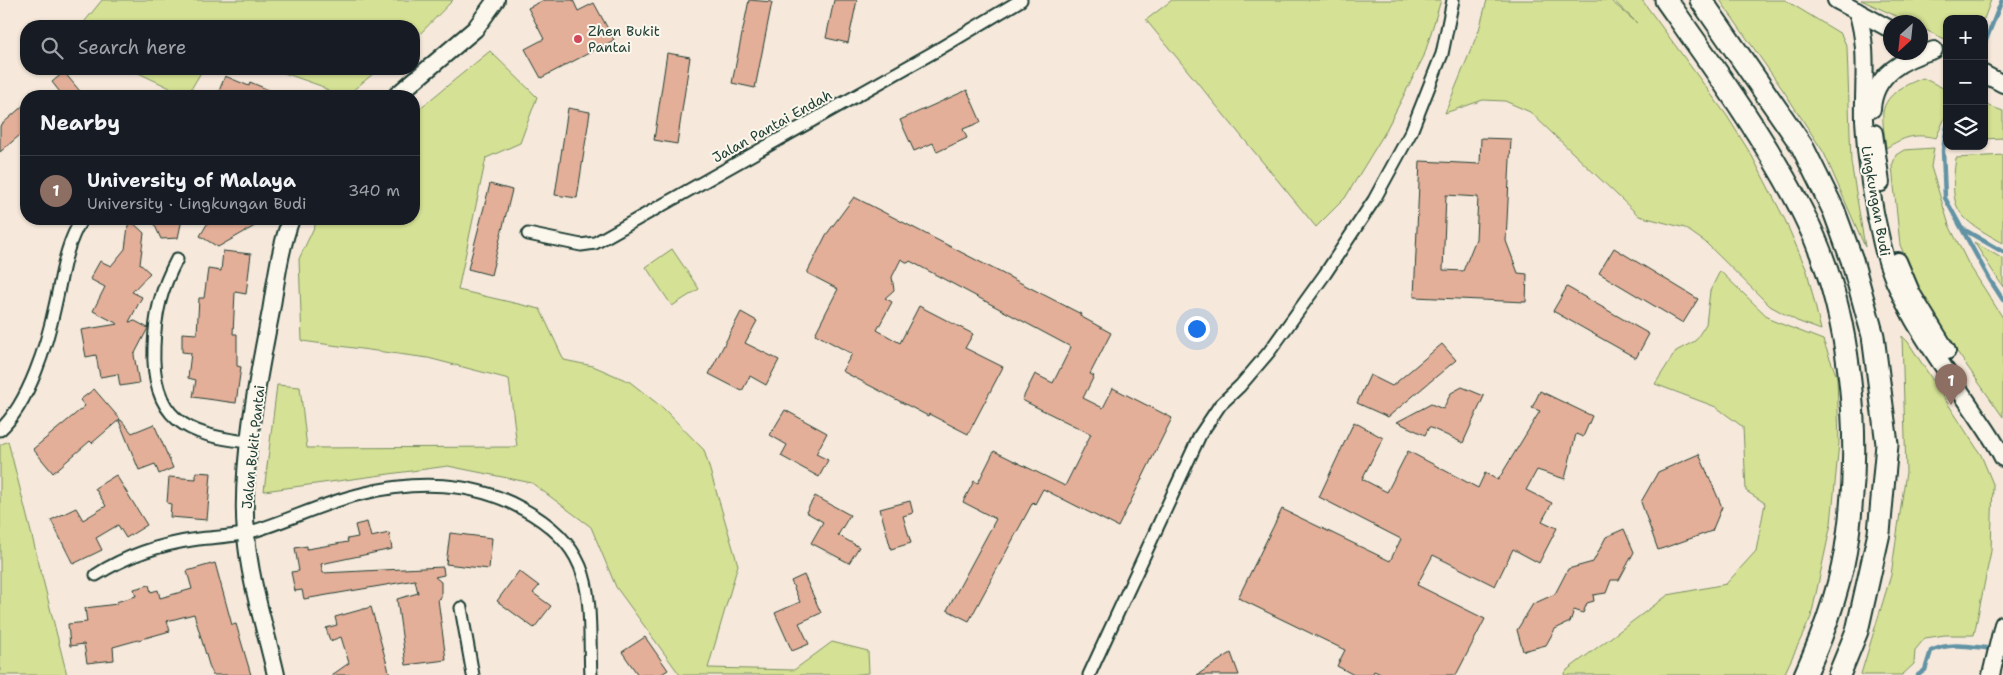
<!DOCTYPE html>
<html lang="en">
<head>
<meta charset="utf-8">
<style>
  :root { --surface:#171b24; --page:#20242c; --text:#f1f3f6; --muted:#9ea1a6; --line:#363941; --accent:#8c9099 }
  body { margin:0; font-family:"Shantell Sans",sans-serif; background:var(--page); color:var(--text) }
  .controls { position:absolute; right:15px; top:15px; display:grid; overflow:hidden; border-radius:10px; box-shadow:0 1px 4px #0004 }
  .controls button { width:45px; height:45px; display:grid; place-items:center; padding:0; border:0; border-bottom:1px solid var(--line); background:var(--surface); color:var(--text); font:25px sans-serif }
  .compass { position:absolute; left:1883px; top:15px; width:45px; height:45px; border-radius:50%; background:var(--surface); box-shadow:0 1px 4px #0004; rotate:207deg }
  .you { position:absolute; left:1196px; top:328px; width:18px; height:18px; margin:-12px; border:4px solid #fff; border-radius:50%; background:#1a73e8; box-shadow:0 0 0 8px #1a73e833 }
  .badge { display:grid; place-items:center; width:32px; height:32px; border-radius:50%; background:var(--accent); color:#fff; font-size:16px; font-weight:700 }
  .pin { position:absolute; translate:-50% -41px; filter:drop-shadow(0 1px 2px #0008) }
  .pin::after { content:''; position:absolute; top:26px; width:18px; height:15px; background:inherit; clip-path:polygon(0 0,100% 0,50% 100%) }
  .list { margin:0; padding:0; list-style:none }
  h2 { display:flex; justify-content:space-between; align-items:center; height:65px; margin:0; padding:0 20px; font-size:21px }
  h2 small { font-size:16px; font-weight:400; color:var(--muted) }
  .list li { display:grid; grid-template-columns:32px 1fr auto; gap:15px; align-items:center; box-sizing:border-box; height:70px; padding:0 20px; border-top:1px solid var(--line) }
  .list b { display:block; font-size:19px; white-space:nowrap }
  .list p { margin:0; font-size:16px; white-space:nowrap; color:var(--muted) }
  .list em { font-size:16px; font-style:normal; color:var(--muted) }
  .icon { flex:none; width:28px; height:28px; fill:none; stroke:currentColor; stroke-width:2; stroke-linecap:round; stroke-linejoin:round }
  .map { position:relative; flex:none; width:2003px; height:675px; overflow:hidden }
  .search { position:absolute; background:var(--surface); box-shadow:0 1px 4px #0004; left:20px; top:20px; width:400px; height:55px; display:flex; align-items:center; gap:12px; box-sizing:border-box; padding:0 18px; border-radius:20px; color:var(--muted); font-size:19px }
  .panel { position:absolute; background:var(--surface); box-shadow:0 1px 4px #0004; left:20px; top:90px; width:400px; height:135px; border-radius:20px }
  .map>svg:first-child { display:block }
</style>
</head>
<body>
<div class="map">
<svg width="2003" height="675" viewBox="0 0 2003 675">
  <rect width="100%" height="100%" fill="#f6e9db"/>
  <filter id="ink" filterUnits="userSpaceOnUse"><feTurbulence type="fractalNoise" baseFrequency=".02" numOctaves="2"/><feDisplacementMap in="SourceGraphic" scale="10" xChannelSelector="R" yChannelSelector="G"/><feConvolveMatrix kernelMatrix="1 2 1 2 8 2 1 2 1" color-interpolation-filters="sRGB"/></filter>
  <g filter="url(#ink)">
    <g fill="#d5e194" stroke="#7a8f64">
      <path d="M102,0h351l-39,40v-14h-333z"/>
      <path d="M1172,0h269l-17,56 -40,78 -39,64 -29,29 -170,-207z"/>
      <path d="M1487,0h123l27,23 -24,-23h29l85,116 25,40 33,64 22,51 14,59 -24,-9 -27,-15 -65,-64 -20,-14 -46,-12 -109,-104 -25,-11 -22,-1 -38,13 34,-83z"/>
      <path d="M1720,0h65l56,34 6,13 4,115 14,85 -41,-94 -39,-60z"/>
      <path d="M1861,0h130l-7,19h-37v21l-26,-12 -1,-6h-11z"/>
      <path d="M490,51l47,46 -17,46 -34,15 -28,132 82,19 24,51 29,6 37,16 33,26 41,42 34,115 -30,103 86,2 38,-28 36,9 1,22 -18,2h-171l-64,-88 -25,-60 -59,-44 -84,-17 -184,25 13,-106 23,2 7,61 210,-1 -8,-68 -81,-21 -126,-17 -3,-82 19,-40h96v-106z"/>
      <path d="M130,69h73l-16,27z"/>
      <path d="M273,69h106l-33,27h-11l-14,-10z"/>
      <path d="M1923,78l24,12v23l-11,25c-21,-5 -32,-1 -50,10 -1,-11 -4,-25 -3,-36 3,-19 24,-28 40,-34z"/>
      <path d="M1984,104l19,7v27l-19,1z"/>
      <path d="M1934,148l-3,19 18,58 19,38 35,55v99l-72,-102 -31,-70 -8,-79 4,-11 8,-5z"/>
      <path d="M2003,155v88c-45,-25 -55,-31 -47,-85z"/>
      <path d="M1974,242l29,17v28z"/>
      <path d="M672,249l27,40 -27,17 -26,-39z"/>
      <path d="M1720,271l51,49 52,20 14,37 2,66 -8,81 -20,93 -27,58h-220l3,-5 101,-75 58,-11 30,-33 9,-48 -19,-12 -3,-64 -27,-20 -61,-23 21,-33 19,-10 11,-17 4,-33z"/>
      <path d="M1902,336l6,6 73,113 12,29 -2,67 -17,84h-29l-20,3 -10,12 -1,14 -12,11h-39l-2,-1 30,-99 15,-103z"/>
      <path d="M8,441l59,234h-67v-230z"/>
    </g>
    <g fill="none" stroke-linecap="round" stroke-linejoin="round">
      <g stroke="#6293a5" stroke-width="4.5">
        <path d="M1984,45l18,-45"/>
        <path d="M1947,127l-4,23 2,48 45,82 13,20"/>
        <path d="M1963,229l40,23"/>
        <path d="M1918,675l7,-5 6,-19c19,-10 42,-4 63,-2"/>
      </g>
    </g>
    <g fill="#e4af98" stroke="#1f3d34" fill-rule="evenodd">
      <path d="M544,0h29l5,11 16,-8 20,37 -73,38 -16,-29 19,-10 -16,-31z"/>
      <path d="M749,0l23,2 -17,86 -23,-5z"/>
      <path d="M834,0h23l-9,43 -22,-5z"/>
      <path d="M667,53l23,4 -13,87 -23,-4z"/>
      <path d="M64,72l20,24h-21l-11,-14z"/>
      <path d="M225,76l24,10 1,-4 33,14h-66z"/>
      <path d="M967,90l14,32 -18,7 4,9 -30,14 -4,-9 -19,8 -14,-31z"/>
      <path d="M26,103v27l-26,22v-26z"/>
      <path d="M568,108l22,4 -13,86 -22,-3z"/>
      <path d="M1481,138l30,1 -5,102 12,32 9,1 -1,28 -112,-5 6,-136 60,3zM1446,195l32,2 -2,42 -13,32 -20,-1z"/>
      <path d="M490,184l22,6 -21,85 -23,-6z"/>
      <path d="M854,197l227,117 -1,2 31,17 -21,41 4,2 -11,22 20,10 10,-20 59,30 -54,109 -75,-38 -8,15 -2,-2 -64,119 -22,-11 49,-91 -33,-17 11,-21 4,2 16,-32 71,35 26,-52 -69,-34 13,-26 18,9 18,-36 -161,-86 -2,2 -7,-4 -9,18 2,13 -9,8 7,4 -15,28 23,13 19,-37 54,28 -8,14 38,19 -35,67 -39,-20 -1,2 -86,-45 10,-17 -37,-20 23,-45 -31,-16 19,-38z"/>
      <path d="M129,219l15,14 -4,31 10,9 -18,19 10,5 -13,25 6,-1 13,7 -14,27 5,28 -19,3 -2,-12 -18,3 -4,-22 -10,2 -5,-27 37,-6 -25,-13 12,-24 -15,-8 10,-18 11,5 14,-17z"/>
      <path d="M152,219h30l-4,19 -17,1z"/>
      <path d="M210,219h57l-49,28 -18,-11z"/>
      <path d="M1614,248l84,51 -15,24 -84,-50z"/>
      <path d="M223,251l28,3 -5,40 -11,-2 -2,42h4v32l4,1 -5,36 -43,-6 3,-17 -8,-2 3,-25 -9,-1v-19l15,1 2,-36h5l4,-29 13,2z"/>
      <path d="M1567,287l82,47 -13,24 -83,-47z"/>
      <path d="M741,312l16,9 -12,22 34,17 -13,25 -16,-9 -8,15 -33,-17z"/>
      <path d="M1442,344l14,16 -68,57 -31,-14 13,-28 22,11z"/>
      <path d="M1462,387l22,9 -21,47 -34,-16 -4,8 -28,-13 34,-18 12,5 8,-16z"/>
      <path d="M94,389l26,30 -28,24 -2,-2 -37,32 -20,-24 52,-43 -5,-6z"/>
      <path d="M1540,391l52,25 -9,21 -7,-3 -11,45 -28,-9 -11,20 26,13 -10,18 15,7 -18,35 -26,-14 -18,37 -62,-31 -16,30 68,34 -29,56h-73l-9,-4 -2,4h-18l-17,-9 8,-16 -107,-52 44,-89 108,52 11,-22 -82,-42 35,-75 29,16 -21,41 25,13 21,-41 70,37 7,-15 13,7 42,-69 -8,-3z"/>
      <path d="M785,410l42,23 -11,21 12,6 -9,17 -38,-21 6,-11 -17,-10z"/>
      <path d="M121,420l11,13 22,-9 19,44 -14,6 -4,-10 -16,6 -20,-49z"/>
      <path d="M1699,454l23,53 -10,24 -54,19 -17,-48 17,-30z"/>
      <path d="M196,472l15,1 -4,47 -37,-3 1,-13 -4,-1 2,-26 27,2z"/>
      <path d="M116,475l31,50 -21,13 -8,-13 -22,13 6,12 -29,14 -22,-44 25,-12 7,12 23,-14 -11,-18z"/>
      <path d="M815,496l35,19 -12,20 21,12 -10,16 -38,-20 12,-21 -17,-10z"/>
      <path d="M910,501l3,12 -10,3 8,27 -20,6 -11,-40z"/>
      <path d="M367,522l4,15 18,-4 3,16 -71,15 2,9 120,-6 1,8 -9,2 6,5v16l-3,1 8,61 -40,5 -9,-66 21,-6 -3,-13 -111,19 -2,-9 -7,1 -4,-19 8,-1 -4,-23 12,-2v3l41,-7 -1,-3 11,-2 -3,-12z"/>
      <path d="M1624,529l10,23 -15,28h-8l-5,13 -13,2 1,6 -7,2 -4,10 -9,-3 -4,12 -15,7 -9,16 -23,6 -6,-21 16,-26 22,-10 13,-25 25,-7 13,-25z"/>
      <path d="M450,533l42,5 -3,31 -43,-5z"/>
      <path d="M215,563l17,62 4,-1 15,51h-39l-18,-61 -27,7 3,10 -57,16 1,13 -27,3 -3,-19 -14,2 -2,-22 19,-2 -2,-14 32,-4 -1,-2 20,-6 -2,-7 15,-4 2,7 7,-2 2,8 32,-9 -5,-18z"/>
      <path d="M519,571l20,15 -6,7 18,13 -17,22 -37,-27z"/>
      <path d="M804,575l17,38 -22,10 10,21 -17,7 -17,-38 25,-11 -9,-21z"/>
      <path d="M371,607l19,68h-58l17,-12 -8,-26 -11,4 -4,-13 11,-3 -2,-8z"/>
      <path d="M645,637l23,33 -8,5h-22l-16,-23z"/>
      <path d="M1231,653l8,22h-42z"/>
    </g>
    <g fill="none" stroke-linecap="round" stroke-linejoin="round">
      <g stroke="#1f3d34" stroke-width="15">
        <g id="street">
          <path d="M528,234l53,11 14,-2 339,-191 87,-52"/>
          <path d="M177,259c-16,30 -22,54 -23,88 -3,71 31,89 96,95"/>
          <path d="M0,430c29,-27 47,-86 55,-124 7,-30 10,-61 27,-87"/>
          <path d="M96,575c31,-20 66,-31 102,-36 16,-2 33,-2 49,-6 39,-11 75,-30 114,-39 54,-14 113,-13 162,15 24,13 46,31 57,57 13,30 9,77 11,109"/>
          <path d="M461,608l12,67"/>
          <path d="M1089,675l111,-240 20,-30 20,-19 29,-34 56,-78 49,-74 37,-68 31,-78 11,-54"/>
        </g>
      </g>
      <g stroke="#1f3d34" stroke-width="20">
        <g id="secondary">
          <path d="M1836,0l54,29"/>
          <path d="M1857,11c12,38 6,70 7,109 2,41 8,84 18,124 15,62 55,113 91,166 10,15 22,31 30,48"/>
          <path d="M1984,74l19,10"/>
          <path d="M396,96l79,-67 21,-29"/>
          <path d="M1872,109c2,-35 31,-50 62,-59"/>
          <path d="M1874,133l7,50"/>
          <path d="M1898,261l14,33 35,57"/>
          <path d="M276,675c-10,-45 -27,-95 -30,-141 -6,-66 12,-157 25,-223 5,-30 9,-63 20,-92"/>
          <path d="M1991,675l12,-51"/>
        </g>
      </g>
      <g stroke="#1f3d34" stroke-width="25">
        <g id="highway">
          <path d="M1666,0c46,65 101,141 137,213 48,93 59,219 45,322 -6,48 -23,96 -43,140"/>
          <path d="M1701,0l101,146 32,65 18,49 21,76 14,108 -8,89 -22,98 -18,44"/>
        </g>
      </g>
      <use href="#street" stroke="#fbf7ec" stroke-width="11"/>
      <use href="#secondary" stroke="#fbf7ec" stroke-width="16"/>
      <use href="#highway" stroke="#fbf7ec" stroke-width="21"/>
    </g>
  </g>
  <circle fill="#d1495b" stroke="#fbf7ec" stroke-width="2" cx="578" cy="39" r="5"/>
  <g text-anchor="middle" stroke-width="4" stroke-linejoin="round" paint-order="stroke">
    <g font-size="14" fill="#1f3d34" stroke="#fbf7ec" text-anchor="start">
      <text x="588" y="36">Zhen Bukit<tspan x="588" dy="16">Pantai</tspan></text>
    </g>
    <g font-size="14" fill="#1f3d34" stroke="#fbf7ec">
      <text transform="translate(772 126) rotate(-29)" y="5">Jalan Pantai Endah</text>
      <text transform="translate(1876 201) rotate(80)" y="5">Lingkungan Budi</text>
      <text transform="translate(253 447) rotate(-84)" y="5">Jalan Bukit Pantai</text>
    </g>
  </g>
</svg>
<div class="controls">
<button>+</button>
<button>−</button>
<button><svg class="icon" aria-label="layers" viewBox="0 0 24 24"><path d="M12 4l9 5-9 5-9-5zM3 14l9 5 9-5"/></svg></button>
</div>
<svg class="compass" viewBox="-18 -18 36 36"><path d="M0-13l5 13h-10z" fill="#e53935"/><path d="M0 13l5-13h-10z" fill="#9ea1a6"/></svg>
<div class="you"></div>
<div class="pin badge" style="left:1951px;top:405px;background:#8d6e63">1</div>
<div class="search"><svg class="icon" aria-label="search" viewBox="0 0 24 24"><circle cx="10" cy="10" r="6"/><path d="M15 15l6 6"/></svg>Search here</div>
<section class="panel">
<h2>Nearby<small></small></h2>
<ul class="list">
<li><span class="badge" style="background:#8d6e63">1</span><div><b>University of Malaya</b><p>University · Lingkungan Budi</p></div><em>340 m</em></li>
</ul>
</section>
</div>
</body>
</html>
